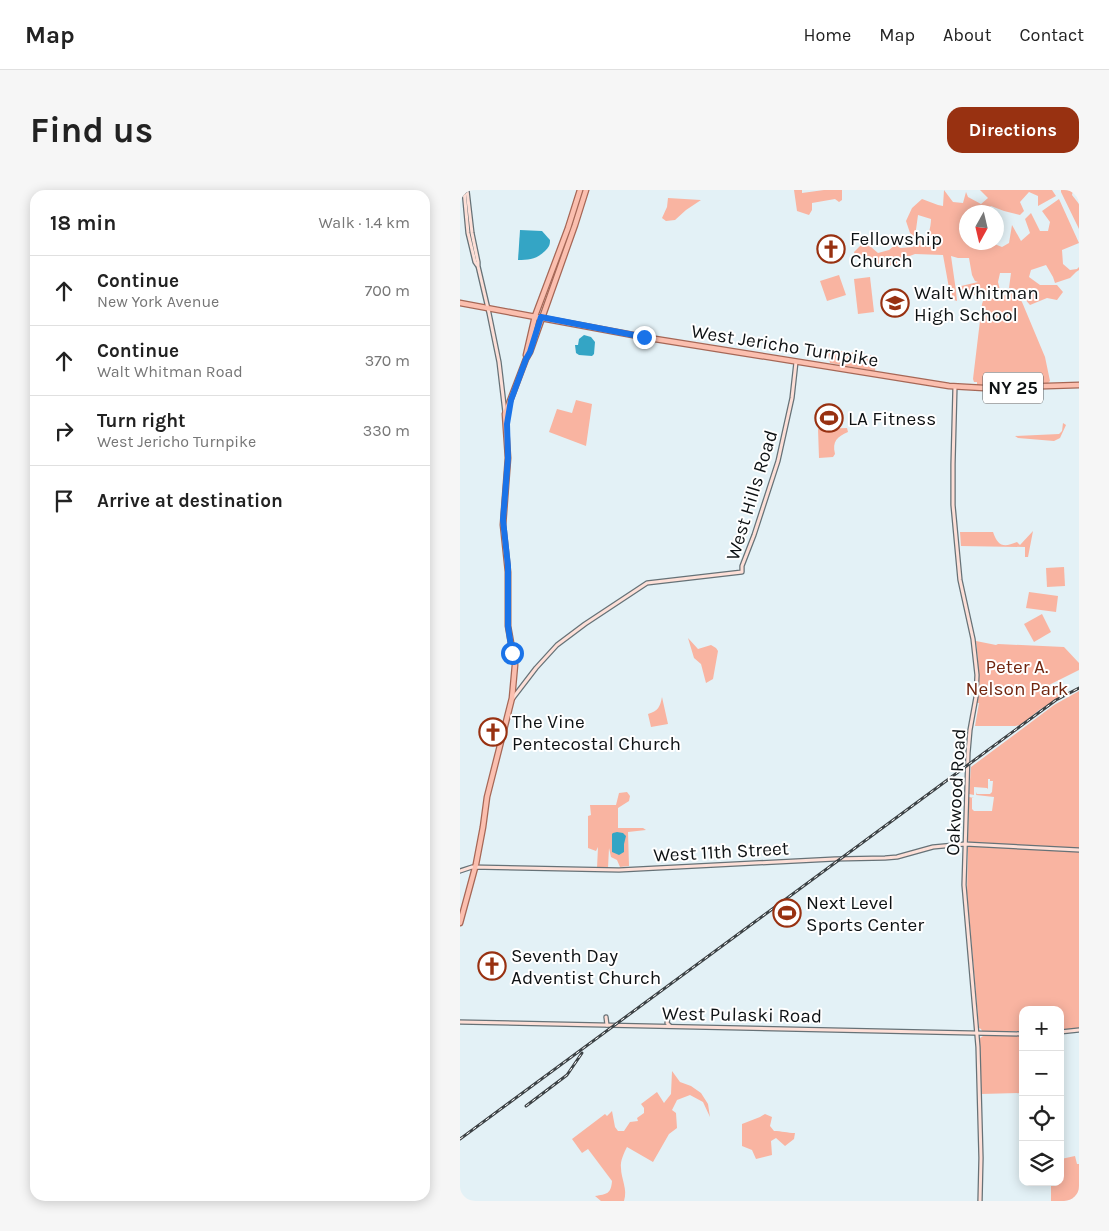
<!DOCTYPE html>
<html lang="en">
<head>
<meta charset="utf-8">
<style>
  :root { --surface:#fff; --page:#f6f6f6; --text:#222; --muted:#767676; --line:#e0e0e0; --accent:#983111 }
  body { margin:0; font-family:Karla,sans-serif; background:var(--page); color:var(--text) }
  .controls { position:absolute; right:15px; bottom:15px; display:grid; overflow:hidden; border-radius:10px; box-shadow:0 2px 12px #0003 }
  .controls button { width:45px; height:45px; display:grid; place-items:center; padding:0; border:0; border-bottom:1px solid var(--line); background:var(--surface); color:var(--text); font:25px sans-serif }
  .compass { position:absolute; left:499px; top:15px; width:45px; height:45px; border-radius:50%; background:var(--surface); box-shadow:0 2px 12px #0003; rotate:188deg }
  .stop { position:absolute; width:15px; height:15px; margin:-11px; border:4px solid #1a73e8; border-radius:50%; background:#fff }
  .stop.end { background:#1a73e8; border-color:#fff; box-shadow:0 1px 5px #0008 }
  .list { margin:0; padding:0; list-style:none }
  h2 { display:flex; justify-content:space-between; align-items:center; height:65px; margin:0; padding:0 20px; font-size:21px }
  h2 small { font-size:16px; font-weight:400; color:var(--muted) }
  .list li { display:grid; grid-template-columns:32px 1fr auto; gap:15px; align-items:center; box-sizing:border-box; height:70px; padding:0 20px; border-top:1px solid var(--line) }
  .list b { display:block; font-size:19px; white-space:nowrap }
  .list p { margin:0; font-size:16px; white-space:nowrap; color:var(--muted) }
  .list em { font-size:16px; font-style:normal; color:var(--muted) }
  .icon { flex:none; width:28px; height:28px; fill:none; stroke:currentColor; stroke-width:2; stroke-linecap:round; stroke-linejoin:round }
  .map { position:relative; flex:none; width:619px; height:1011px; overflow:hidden; border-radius:15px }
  header { display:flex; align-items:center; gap:30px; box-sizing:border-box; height:70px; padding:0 25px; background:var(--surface); border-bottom:1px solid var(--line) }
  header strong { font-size:24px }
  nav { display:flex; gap:28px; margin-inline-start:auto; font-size:18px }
  .intro { display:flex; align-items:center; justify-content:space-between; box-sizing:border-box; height:120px; padding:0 30px }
  h1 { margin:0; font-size:35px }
  .button { padding:12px 22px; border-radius:15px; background:var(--accent); color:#fff; font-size:18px; font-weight:700 }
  main { display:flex; gap:30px; padding:0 30px }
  aside { flex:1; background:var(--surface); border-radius:15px; box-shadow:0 2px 12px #0003 }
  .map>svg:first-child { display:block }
</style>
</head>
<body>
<header>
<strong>Map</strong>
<nav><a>Home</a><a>Map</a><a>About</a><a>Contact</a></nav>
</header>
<div class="intro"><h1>Find us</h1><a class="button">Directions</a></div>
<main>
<aside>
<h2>18 min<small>Walk · 1.4 km</small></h2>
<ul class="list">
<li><svg class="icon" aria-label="ahead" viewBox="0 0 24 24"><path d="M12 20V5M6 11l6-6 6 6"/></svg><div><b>Continue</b><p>New York Avenue</p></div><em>700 m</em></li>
<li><svg class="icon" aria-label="ahead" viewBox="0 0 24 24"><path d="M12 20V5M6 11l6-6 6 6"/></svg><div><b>Continue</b><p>Walt Whitman Road</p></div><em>370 m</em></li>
<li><svg class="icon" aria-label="right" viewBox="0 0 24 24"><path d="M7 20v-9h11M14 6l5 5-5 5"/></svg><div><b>Turn right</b><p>West Jericho Turnpike</p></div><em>330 m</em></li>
<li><svg class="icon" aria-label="arrive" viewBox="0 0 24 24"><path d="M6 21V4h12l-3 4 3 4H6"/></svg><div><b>Arrive at destination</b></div></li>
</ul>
</aside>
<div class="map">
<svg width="619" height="1011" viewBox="0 0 619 1011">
  <rect width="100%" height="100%" fill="#e3f1f6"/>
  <g fill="#f9b4a1">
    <path d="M334,0h8v3l22,-3h18v10l-3,2 -4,-3 -23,4v7l-3,5 -12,-4z"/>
    <path d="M484,0l9,12 10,1 3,-11 2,5 13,7 7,-6 -8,-8h72l4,6 -18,10v-10l-9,-4 -9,10 4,9 -4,4 -16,-4 -13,-5 -11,6h-13v30l25,1 10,4 7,-4 3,-18 9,16 9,-8 -5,-14 6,-6 9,18h8l2,-9 -8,-11 17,-12 20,44 -17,7 1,14 7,6 7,-1 2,-2v3l-3,2 -6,6 -15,5 -2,-6 -7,-12 -15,5 -2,7 11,8h17l6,7 -6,8 -10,-2 -17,7 -13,-15 -8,-2 2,-15h-11l-2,9 2,8 -3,2 -15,4 -3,-9 1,7 -20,4 -3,-11 21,-5 -3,-1 -3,-6 -3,-17h-11l-7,-2 5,35 1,10 -6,-2 -8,-44 -28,-1 -8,3 -10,9 -18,-2 -23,-6 -2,-6 9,-9 8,4 7,6 11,-3 7,-6 4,4 13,-1c4,-6 12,-8 16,-15 1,-3 2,-9 2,-13l-13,-4 -3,22 -5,-4 -4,-12 6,-13 10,-9 16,6 5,1z"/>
    <path d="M601,0h12l-1,5 7,9v25l-18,-37z"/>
    <path d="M208,8l33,2 -15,10 -11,10 -9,1 -4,-3 5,-11z"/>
    <path d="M379,85l7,20 -19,6 -7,-20z"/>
    <path d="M410,87l4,35 -16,2 -4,-35z"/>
    <path d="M553,103h3l6,9 23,55 5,24 -3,3 -70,1v-3h-3l-1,-3 9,-75 1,-3z"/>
    <path d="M367,159l49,7 -1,15 -45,-8z"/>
    <path d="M116,210l16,4 -6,42 -37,-14 8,-23 15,4z"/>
    <path d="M603,233l3,2 -6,13 -6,3 -36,-3 -3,-2 44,-2 3,-3z"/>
    <path d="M387,238l1,4c-11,5 -16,9 -13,22l-2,3 -14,1 -1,-29z"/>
    <path d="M573,341l-5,26h-3v-10l-64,-1 -1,-14h33c5,14 10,16 24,10l3,3z"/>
    <path d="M604,377l1,19 -18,1 -1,-19z"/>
    <path d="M569,402l29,4 -2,16 -30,-4z"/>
    <path d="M582,424l9,18 -17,10 -10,-18z"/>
    <path d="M228,448l10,11 13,-4 5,3 2,3 -5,28 -7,4 -5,-19 -7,-6z"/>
    <path d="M516,451l20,4 2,-1 66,3 15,16v7l-32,16 15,11 -23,13 -18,15 -6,1h-40l4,-23h-2c1,-21 2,-41 -1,-62z"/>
    <path d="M619,501v158l-110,-7 -1,-2 1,-43 5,1h-2v11l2,2h18l2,-14 -18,-2 1,-3v2h13l2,-2 1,-11h-3v-2h-2v10l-1,-1 -13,-1v8l-5,-1 2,-27 83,-62z"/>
    <path d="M202,507l6,27 -17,3 -3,-13c10,-3 12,-7 14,-17z"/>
    <path d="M167,602l3,4 -1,5 -11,7v20h25l3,2 -18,2 1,34 -9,1 -3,-7 -6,-3 -2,-9 -1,20h-11l1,-21 -2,4 -8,-3v-32l3,-1 -1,-10h26l3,-12z"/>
    <path d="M508,656l111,5v177l-19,2v-20h-37v21h-41l-1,-2 -2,-1 -12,-135z"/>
    <path d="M523,846h40v57l-42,1 -1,-50v-6z"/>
    <path d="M212,881l8,11 11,4 10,7 7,11 2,13 -7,-15 -13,-7 -13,5 -5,10 4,3 1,15 -8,6 -16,28 -26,-15c-3,6 -7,14 -6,21 0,11 7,21 3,33h-23l-6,-5c12,-2 16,-2 17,-15l-24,-32 -6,4 -10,-14 33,-25 2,2 5,-5 3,16 3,4h6l6,-9 8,-1 -1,-3 7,-5v-5l-3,-4 16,-12 7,11 7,-9z"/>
    <path d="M305,924l7,3 -2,9 4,5c8,0 13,2 21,2l-1,6 -9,7 -9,-8 -5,3 1,14 -16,4 -4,-9 -10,-4v-22l18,-7z"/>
    <path d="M615,966l2,8h2v37h-28v-19h9l1,-23z"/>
  </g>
  <g fill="#34a5c5">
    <path d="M60,40l22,1 8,9c0,5 -1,7 -5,11 -8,8 -16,9 -27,9z"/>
    <path d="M124,145l7,2 4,5 -1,12 -2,2 -13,-1 -3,-2 -1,-8h3l1,-6z"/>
    <path d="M157,642l6,1 3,3 -2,8v8l-5,3 -7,-3v-18l1,-1z"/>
  </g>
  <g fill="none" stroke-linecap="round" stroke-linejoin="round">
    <g stroke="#667277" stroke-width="5.5">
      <g id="secondary">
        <path d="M4,0l4,43 7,29 2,3"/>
        <path d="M7,0l5,43 6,29v4l11,47 10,49 6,51"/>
        <path d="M495,197l-2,77v41l7,75 13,59 4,36 -1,22 -6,33 -2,23 -4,132 14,162 3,111 -1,43"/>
        <path d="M53,508l23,-30 21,-23 28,-21 62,-41 95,-11v-6l12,-31 24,-74 14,-63 4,-36"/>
        <path d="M0,681l12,-4 147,3 216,-11 50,-1 12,-1 36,-10 32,-3 114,6"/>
        <path d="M146,827l1,8"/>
        <path d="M208,828l-1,5 3,3"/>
        <path d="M0,832l563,12"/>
        <path d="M600,842l19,-2"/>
      </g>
    </g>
    <g stroke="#a66756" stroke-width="7">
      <g id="primary">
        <path d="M0,113l189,35 300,48 35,2 95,-3"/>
        <path d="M66,165l9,-39 33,-88 12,-38"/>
        <path d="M0,733l16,-59 7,-37 4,-30 25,-99 3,-33 -7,-39v-54l-5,-47 5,-67 -3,-44 21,-55 4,-7 45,-127 11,-35"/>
      </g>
    </g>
    <use href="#secondary" stroke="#fddfd7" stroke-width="3"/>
    <use href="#primary" stroke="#fbbfaf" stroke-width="4.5"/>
    <g stroke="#3c4245" stroke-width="3">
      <g id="rail">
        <path d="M66,916l41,-31 15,-22"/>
        <path d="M0,949l596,-439 23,-12"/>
      </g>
    </g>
    <use href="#rail" stroke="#fff" stroke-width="1" stroke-dasharray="4" stroke-linecap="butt"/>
  </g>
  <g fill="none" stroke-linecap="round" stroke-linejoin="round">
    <path stroke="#1a73e8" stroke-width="6" d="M52,463l-4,-27v-60l-5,-46 5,-62 -1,-34 4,-24 15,-41 4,-7 11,-35 103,20"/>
  </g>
  <defs>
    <g id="church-ring" transform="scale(1.4375)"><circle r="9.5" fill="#fff" stroke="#983111" stroke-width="1.5"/><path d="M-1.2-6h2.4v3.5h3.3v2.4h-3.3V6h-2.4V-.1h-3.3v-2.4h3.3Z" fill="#983111"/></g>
    <g id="school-ring" transform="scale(1.4375)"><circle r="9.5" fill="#fff" stroke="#983111" stroke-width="1.5"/><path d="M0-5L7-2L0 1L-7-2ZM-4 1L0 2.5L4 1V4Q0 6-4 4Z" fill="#983111"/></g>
    <g id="stadium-ring" transform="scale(1.4375)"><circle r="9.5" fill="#fff" stroke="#983111" stroke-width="1.5"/><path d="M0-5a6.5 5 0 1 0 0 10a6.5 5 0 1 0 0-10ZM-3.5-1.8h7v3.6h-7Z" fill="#983111"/></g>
  </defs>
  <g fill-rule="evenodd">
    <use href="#church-ring" x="371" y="59"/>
    <use href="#school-ring" x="435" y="113"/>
    <use href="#stadium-ring" x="369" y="228"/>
    <use href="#church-ring" x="33" y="542"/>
    <use href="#stadium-ring" x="327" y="723"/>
    <use href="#church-ring" x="32" y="776"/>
  </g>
  <g text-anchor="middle" stroke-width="4" stroke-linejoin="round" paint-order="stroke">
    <rect fill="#fff" stroke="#56595a" stroke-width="1" x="523" y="182.5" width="60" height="31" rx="4"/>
    <g font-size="18" font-weight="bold" fill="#0e1214">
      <text x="553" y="204">NY 25</text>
    </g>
    <g font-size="19" fill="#0e1214" stroke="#fff" text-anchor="start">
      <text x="390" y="55">Fellowship<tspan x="390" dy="22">Church</tspan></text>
      <text x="454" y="109">Walt Whitman<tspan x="454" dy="22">High School</tspan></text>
      <text x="388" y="235">LA Fitness</text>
      <text x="52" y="538">The Vine<tspan x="52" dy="22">Pentecostal Church</tspan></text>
      <text x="346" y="719">Next Level<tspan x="346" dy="22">Sports Center</tspan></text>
      <text x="51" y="772">Seventh Day<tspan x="51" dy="22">Adventist Church</tspan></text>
    </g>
    <g font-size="19" fill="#0e1214" stroke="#fff">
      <text transform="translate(325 155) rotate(9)" y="7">West Jericho Turnpike</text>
      <text transform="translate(291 305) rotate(-73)" y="7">West Hills Road</text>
      <text transform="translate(495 602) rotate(-87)" y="7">Oakwood Road</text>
      <text transform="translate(261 661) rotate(-3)" y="7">West 11th Street</text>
      <text transform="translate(282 824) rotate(1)" y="7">West Pulaski Road</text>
    </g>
    <g font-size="19" fill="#712610" stroke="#fff">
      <text x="557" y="483">Peter A.<tspan x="557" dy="22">Nelson Park</tspan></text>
    </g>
  </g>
</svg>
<div class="controls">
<button>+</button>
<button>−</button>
<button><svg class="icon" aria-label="locate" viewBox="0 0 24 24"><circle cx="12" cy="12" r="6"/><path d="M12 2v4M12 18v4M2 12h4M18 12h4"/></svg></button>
<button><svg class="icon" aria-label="layers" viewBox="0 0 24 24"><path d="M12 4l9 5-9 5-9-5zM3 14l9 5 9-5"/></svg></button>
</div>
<svg class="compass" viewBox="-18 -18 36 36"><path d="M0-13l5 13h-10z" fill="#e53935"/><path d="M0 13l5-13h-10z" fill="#767676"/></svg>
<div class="stop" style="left:52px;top:463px"></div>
<div class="stop end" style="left:184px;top:147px"></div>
</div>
</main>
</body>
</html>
